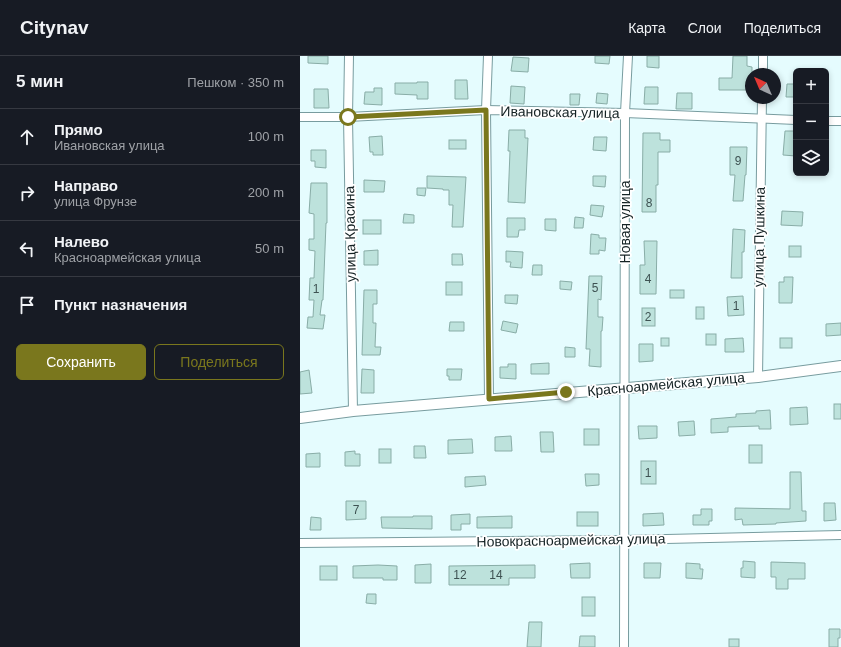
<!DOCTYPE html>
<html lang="ru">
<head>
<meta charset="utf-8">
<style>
  :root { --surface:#171b24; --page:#20242c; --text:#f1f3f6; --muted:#9ea1a6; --line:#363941; --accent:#7a771d }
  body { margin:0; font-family:Helvetica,sans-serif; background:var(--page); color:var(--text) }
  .controls { position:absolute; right:12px; top:12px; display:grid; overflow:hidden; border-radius:6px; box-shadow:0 2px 6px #0003 }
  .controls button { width:36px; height:36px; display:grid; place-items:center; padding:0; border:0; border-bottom:1px solid var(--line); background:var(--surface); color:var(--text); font:20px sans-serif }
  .compass { position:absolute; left:445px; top:12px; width:36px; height:36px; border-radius:50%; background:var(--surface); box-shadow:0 2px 6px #0003; rotate:316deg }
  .stop { position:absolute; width:12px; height:12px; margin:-9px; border:3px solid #7a771d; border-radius:50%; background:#fff }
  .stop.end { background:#7a771d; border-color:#fff; box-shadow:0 1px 4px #0008 }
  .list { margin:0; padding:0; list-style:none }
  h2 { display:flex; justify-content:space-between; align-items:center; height:52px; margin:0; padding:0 16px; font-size:17px }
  h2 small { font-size:13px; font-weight:400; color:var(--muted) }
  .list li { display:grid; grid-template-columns:26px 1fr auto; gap:12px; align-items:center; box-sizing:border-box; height:56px; padding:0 16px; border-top:1px solid var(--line) }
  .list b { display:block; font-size:15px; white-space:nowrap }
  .list p { margin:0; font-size:13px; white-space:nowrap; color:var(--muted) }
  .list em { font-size:13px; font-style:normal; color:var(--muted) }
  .actions { display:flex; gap:8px; padding:12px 16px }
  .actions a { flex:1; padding:9px 0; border:1px solid var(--accent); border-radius:6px; text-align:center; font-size:14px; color:var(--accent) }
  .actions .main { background:var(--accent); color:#fff }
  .icon { flex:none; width:22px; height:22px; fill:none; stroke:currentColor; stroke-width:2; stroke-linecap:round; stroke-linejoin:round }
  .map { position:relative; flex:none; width:541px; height:591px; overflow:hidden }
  header { display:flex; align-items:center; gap:24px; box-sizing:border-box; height:56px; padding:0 20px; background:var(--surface); border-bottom:1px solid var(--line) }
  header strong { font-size:19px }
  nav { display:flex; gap:22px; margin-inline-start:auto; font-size:14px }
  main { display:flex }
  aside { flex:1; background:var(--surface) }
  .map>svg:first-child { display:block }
</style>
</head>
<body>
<header>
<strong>Citynav</strong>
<nav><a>Карта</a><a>Слои</a><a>Поделиться</a></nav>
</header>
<main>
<aside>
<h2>5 мин<small>Пешком · 350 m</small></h2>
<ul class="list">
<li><svg class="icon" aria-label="ahead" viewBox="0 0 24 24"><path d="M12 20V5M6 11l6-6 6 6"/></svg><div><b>Прямо</b><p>Ивановская улица</p></div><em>100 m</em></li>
<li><svg class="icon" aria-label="right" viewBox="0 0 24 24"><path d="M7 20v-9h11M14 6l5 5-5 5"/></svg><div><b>Направо</b><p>улица Фрунзе</p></div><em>200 m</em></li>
<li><svg class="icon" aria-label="left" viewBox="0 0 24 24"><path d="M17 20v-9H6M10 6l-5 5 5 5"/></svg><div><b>Налево</b><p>Красноармейская улица</p></div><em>50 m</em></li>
<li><svg class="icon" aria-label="arrive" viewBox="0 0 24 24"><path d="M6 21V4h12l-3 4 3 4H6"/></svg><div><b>Пункт назначения</b></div></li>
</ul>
<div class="actions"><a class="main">Сохранить</a><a>Поделиться</a></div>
</aside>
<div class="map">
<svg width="541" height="591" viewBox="0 0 541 591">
  <rect width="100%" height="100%" fill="#e5fcfe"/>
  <g fill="#bde2dc" stroke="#89ada7">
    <path d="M8,0h20v8l-20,-1z"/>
    <path d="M295,0h15l-1,8 -14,-1z"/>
    <path d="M347,0h12v12l-12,-1z"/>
    <path d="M433,0h14v10l5,1v7l-3,1v15h-30v-12h13z"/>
    <path d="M213,1l16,1 -1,14 -17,-1z"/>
    <path d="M155,24h12l1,19h-13z"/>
    <path d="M117,26h11v17h-11v-4l-22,-1v-11h22z"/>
    <path d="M487,28h9v13h-10z"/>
    <path d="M211,30l14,1 -1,17 -14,-1z"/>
    <path d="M345,31h13v17h-14z"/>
    <path d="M74,32h8v17l-18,-1 1,-12h9z"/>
    <path d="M14,33h14l1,19h-15z"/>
    <path d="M297,37l11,1 -1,10 -11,-1z"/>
    <path d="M377,37h15v16h-16z"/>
    <path d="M270,38h10l-1,11h-9z"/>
    <path d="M209,74h16v8h3l-3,65 -17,-1 2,-51h-2z"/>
    <path d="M485,75h9v7h2v18l-13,-1z"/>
    <path d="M343,77h17v7h10v12h-12v33h-2v27h-14z"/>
    <path d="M82,80l1,19h-10v-3h-3l-1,-15z"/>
    <path d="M294,81h13l-1,14 -13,-1z"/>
    <rect x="149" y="84" width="17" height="9"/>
    <path d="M430,91h17l-1,28h-1l-2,26h-10l2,-26h-5z"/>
    <path d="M11,94h15v18l-11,-1v-6h-4z"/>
    <path d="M127,120l39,1 -3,50h-11l1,-22h-4v-15h-6v-1l-16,-1z"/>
    <path d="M293,120h13l-1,11 -12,-1z"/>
    <path d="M64,124l21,1 -1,11h-20z"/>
    <path d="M11,127h16v40h-1l-3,77h-1l-2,15h5l-2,14 -16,-1 1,-11h5l1,-17h-5l1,-22h4l1,-27 -6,-1v-11h5v-25l-5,-1z"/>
    <path d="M117,132h9l-1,8 -8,-1z"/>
    <path d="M291,149l13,1 -2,11 -12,-2z"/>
    <path d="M482,155l21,1 -1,14 -21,-1z"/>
    <path d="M104,158l10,1v8h-11z"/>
    <path d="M275,161l9,1 -1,10h-9z"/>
    <path d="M207,162h18v12h-6l-1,7h-11z"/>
    <path d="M245,163h11v12l-11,-1z"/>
    <rect x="63" y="164" width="18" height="14"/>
    <path d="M433,173l12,1 -1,22h-2v26h-11z"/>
    <path d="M291,178l8,1v3h7l-1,13 -6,-1v4h-9z"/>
    <path d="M344,185h13l-1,53h-16v-29h5z"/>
    <rect x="489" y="190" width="12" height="11"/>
    <path d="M78,194v15h-14v-14z"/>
    <path d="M206,195l17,1 -1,16 -12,-1 1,-5h-5z"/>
    <path d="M152,198h10l1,11h-11z"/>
    <path d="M233,209h9v10h-10z"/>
    <path d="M289,220h13l-1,24 -3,-1v18h5l-1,14h-1v36l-12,-1 1,-17h-4z"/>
    <path d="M484,221h9l-1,26h-13v-21h5z"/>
    <path d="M260,225l12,1 -1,8 -11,-1z"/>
    <rect x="146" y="226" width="16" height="13"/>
    <path d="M64,234h13v14h-4v19h3l-1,24h6l-1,8h-18z"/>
    <rect x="370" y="234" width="14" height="8"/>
    <path d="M205,239h13l-1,9 -12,-1z"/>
    <path d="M443,240l1,19 -16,1 -1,-19z"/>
    <rect x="396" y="251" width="8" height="12"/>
    <rect x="342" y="252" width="13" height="18"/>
    <path d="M203,265l15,3 -2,9 -15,-3z"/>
    <path d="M150,266h14v9h-15z"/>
    <path d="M541,267v12l-15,1v-12z"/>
    <rect x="406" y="278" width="10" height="11"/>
    <rect x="361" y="282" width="8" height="8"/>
    <path d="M443,282l1,14h-19v-13z"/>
    <rect x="480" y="282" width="12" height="10"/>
    <path d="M339,288h14v17l-14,1z"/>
    <path d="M265,291l10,1v9h-10z"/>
    <path d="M249,307v11h-18v-10z"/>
    <path d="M208,308h8v15l-16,-1v-11h8z"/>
    <path d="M62,313l12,1v23h-13z"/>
    <path d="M147,313h15l-1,11h-12v-4h-2z"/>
    <path d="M9,314l3,23 -12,1v-22z"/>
    <rect x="534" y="348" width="7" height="15"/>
    <path d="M507,351l1,17 -18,1v-17z"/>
    <path d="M470,354l1,19h-12v-3l-31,1v5l-17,1v-14l25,-2v-3l20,-1v-2z"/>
    <path d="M394,365l1,14 -16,1 -1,-14z"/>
    <path d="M338,370h19v12l-18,1z"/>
    <rect x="284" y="373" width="15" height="16"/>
    <path d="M240,376h13l1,20h-13z"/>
    <path d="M211,380l1,15h-17v-14z"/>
    <path d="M172,383l1,14 -25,1v-14z"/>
    <rect x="449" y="389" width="13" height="18"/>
    <path d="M114,390h11l1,12h-12z"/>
    <rect x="79" y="393" width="12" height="14"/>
    <path d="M55,395v3h5v12h-15v-14z"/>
    <path d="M20,397v14h-14v-13z"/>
    <rect x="341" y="405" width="15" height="23"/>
    <path d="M490,416h11l1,39h4v10l-30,2v1l-33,1 -1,-6 -7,1v-12l55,1z"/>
    <path d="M285,418h14v11l-13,1z"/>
    <path d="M185,420l1,9 -21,2v-10z"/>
    <path d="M46,445h20v18l-20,1z"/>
    <path d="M524,447h11l1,17 -12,1z"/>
    <path d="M401,453h11v12h-3v4h-16v-10h8z"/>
    <rect x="277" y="456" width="21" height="14"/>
    <path d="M363,457l1,12 -21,1v-12z"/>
    <path d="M170,458v10h-9v6h-10v-15z"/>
    <path d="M113,460h19v13l-50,-1 -1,-11h32z"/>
    <path d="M212,460v12h-35v-11z"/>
    <path d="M11,461l10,1v12h-11z"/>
    <path d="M443,505l12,1v16l-14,-1v-9h2z"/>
    <path d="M471,506l34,1v16h-17v10h-12v-12h-5z"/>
    <path d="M290,507v15h-19l-1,-14z"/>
    <path d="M344,507h17l-1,15h-16z"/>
    <path d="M386,507l14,1v5h3l-1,10 -16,-1z"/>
    <path d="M131,508v19h-16v-18z"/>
    <path d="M78,509l19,1v14h-14v-2h-30v-12z"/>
    <path d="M235,509v13h-26v7h-60v-19z"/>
    <rect x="20" y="510" width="17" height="14"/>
    <path d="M67,538h9v10l-10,-1z"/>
    <rect x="282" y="541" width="13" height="19"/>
    <path d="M229,566h13l-1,25h-14z"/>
    <path d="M529,573h11v9h-2v9h-9z"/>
    <path d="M280,580h15v11h-16z"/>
    <rect x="429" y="583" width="10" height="8"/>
  </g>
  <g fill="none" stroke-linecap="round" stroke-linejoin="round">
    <g stroke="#789c9f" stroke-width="10">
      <g id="minor">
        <path d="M49,0l-1,61 5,294"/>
        <path d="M188,0l-2,54 3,289"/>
        <path d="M463,18v-18"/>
        <path d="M0,61h48l138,-7 139,3 171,7"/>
        <path d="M526,65h15"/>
        <path d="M458,321l4,-279"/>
        <path d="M0,487l323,-3 218,-5"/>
        <path d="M324,591l1,-534 3,-57"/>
      </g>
    </g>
    <g stroke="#789c9f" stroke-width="12">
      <path id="tertiary" d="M0,362l53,-7 405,-34 83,-11"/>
    </g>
    <use href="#minor" stroke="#fff" stroke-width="8"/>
    <use href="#tertiary" stroke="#fff" stroke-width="10"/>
  </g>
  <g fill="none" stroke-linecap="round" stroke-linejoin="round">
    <path stroke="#7a771d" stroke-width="5" d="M48,61l138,-7 3,289 77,-7"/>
  </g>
  <g text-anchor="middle" stroke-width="3.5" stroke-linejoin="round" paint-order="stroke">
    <g font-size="12" fill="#3e5252">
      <text x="438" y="109">9</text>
      <text x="349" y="151">8</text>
      <text x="348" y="227">4</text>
      <text x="295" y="236">5</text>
      <text x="16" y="237">1</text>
      <text x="436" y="254">1</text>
      <text x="348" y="265">2</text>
      <text x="348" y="421">1</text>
      <text x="56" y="458">7</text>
      <text x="160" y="523">12</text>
      <text x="196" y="523">14</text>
    </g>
    <g font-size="14" fill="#142224" stroke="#fff">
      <text transform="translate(260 56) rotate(1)" y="5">Ивановская улица</text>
      <text transform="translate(325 166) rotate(-90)" y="5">Новая улица</text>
      <text transform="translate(50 178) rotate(-91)" y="5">улица Красина</text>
      <text transform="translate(459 181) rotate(-89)" y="5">улица Пушкина</text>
      <text transform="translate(366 328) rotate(-5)" y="5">Красноармейская улица</text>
      <text transform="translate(271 484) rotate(-1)" y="5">Новокрасноармейская улица</text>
    </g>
  </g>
</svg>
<div class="controls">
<button>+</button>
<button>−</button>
<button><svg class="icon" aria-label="layers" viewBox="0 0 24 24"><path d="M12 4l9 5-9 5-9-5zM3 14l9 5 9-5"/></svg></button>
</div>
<svg class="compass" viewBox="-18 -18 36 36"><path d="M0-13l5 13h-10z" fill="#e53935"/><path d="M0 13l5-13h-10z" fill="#9ea1a6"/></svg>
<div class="stop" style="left:48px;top:61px"></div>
<div class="stop end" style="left:266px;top:336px"></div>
</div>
</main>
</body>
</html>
